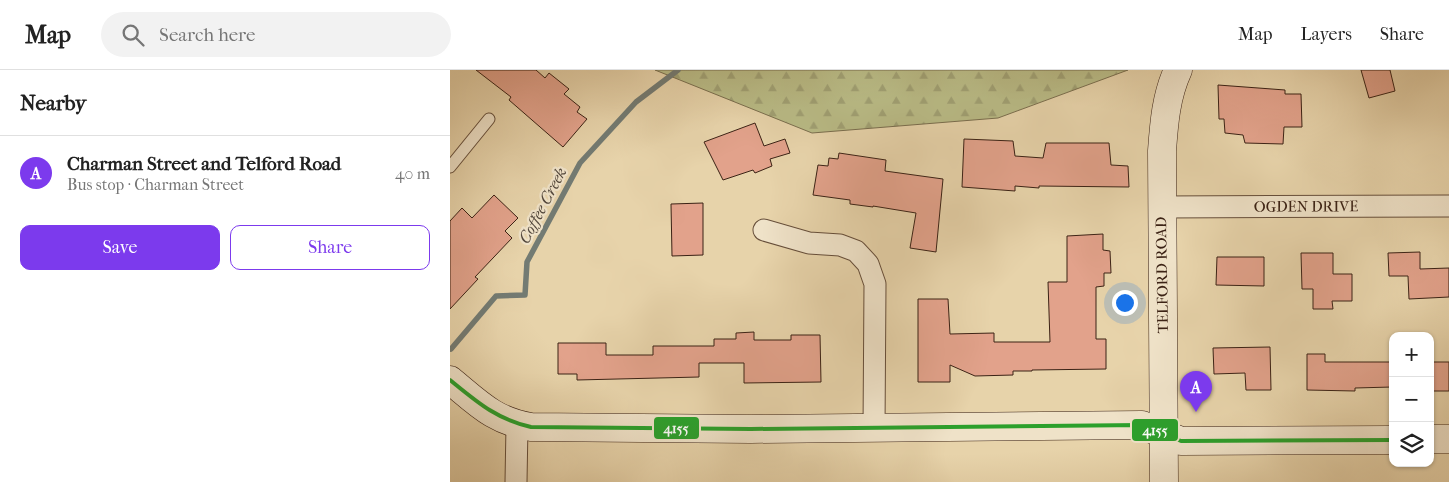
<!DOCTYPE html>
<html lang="en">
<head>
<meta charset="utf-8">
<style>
  :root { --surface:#fff; --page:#f2f2f2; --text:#222; --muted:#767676; --line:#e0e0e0; --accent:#7c3aed }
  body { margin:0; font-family:"IM FELL French Canon",serif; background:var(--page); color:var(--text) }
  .controls { position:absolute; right:15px; bottom:15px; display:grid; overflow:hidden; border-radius:10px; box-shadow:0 1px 4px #0004 }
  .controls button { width:45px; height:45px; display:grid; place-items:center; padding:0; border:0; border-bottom:1px solid var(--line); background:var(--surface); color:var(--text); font:25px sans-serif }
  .you { position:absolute; left:674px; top:232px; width:18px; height:18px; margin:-12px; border:4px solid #fff; border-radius:50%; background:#1a73e8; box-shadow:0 0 0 8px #1a73e833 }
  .badge { display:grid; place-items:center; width:32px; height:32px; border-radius:50%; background:var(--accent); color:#fff; font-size:16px; font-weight:700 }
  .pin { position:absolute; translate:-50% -41px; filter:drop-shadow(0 1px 2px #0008) }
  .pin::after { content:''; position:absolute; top:26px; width:18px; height:15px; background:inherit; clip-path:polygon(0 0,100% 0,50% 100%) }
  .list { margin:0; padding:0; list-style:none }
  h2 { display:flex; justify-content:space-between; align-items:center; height:65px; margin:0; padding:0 20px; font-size:21px }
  h2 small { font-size:16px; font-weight:400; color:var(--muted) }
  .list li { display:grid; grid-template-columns:32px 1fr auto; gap:15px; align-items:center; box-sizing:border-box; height:75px; padding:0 20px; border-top:1px solid var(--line) }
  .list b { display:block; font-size:19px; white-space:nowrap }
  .list p { margin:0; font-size:16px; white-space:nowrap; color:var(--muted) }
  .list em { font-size:16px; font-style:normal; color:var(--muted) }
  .actions { display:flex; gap:10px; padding:15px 20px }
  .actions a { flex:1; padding:11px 0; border:1px solid var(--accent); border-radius:10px; text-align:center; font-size:18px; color:var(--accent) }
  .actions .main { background:var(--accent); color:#fff }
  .icon { flex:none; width:28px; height:28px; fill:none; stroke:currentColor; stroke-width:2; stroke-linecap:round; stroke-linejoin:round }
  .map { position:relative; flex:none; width:999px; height:412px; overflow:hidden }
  header { display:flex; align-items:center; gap:30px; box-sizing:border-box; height:70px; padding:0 25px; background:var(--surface); border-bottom:1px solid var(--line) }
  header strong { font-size:24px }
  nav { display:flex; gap:28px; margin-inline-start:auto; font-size:18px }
  .search { width:350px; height:45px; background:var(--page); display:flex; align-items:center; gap:12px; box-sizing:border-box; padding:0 18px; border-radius:28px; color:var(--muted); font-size:19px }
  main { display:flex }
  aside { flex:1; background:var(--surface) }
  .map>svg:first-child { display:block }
</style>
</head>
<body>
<header>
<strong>Map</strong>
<div class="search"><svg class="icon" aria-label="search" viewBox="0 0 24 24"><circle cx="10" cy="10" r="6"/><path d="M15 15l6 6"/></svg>Search here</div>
<nav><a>Map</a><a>Layers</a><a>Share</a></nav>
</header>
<main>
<aside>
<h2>Nearby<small></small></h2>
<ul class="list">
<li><span class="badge">A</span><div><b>Charman Street and Telford Road</b><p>Bus stop · Charman Street</p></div><em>40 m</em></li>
</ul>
<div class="actions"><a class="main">Save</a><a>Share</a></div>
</aside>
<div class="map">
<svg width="999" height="412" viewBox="0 0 999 412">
  <defs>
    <pattern id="forest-firs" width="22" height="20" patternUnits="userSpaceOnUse" patternTransform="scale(1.25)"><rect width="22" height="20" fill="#b9bb86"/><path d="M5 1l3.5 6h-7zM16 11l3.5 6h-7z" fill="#a0a073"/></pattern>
  </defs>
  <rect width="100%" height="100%" fill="#e7d3aa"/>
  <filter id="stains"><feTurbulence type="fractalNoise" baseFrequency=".004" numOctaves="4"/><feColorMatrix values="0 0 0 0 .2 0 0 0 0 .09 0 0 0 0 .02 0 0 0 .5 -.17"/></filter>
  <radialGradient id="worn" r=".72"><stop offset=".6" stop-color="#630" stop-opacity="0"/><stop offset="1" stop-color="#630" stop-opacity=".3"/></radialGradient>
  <path fill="url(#forest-firs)" stroke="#7a6e4e" d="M205,0h473l-130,48 -186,15z"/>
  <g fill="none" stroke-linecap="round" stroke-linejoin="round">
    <path stroke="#737b73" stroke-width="5.5" d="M1,279l45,-53 29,-1 2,-33 53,-99 56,-61 42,-32"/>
  </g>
  <g fill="#e2a28b" stroke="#3b2215">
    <path d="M26,0h60l9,8 4,-5 20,16 -5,5 16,13 -3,5 10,7 -24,28 -54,-47 2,-3z"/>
    <path d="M911,0h29l5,21 -26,7z"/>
    <path d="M768,15l67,5v4h16l1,33h-18l-1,17 -38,-1 -2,-8 -18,-2 -1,-14h-5z"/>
    <path d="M305,53l9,23 21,-7 5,14 -20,6 2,7 -17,7 -2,-3 -30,10 -19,-38z"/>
    <path d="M514,69l49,2 2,15 28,2 3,-15h63l2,22 17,1 1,21 -90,-1v2l-24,-2v5l-53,-4z"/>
    <path d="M389,83l47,7 -1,11 58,8 -7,73 -26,-4 6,-35 -43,-7v1l-23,-3v-4l-37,-5 5,-30 10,1 1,-8 9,1z"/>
    <path d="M44,125l24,23 -13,13 7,7 -37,39 3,2 -28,30v-88l12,-13 10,10z"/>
    <path d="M253,133v52l-31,1 -1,-52z"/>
    <path d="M653,164v16l7,1 1,22h-7v13l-8,1v52h10v30l-74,1v1h-19v4l-38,1 -25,-11v17h-32v-83h30l2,35 44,-1v9h56l-2,-60h19v-46z"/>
    <path d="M970,182v17l29,-1v29l-40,2 -1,-23h-19l-1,-23z"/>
    <path d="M851,183h32v21h19v27h-20l1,8h-20v-20h-11z"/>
    <path d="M767,187h47v29l-48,-1z"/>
    <path d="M304,262v8h37v-5h29l1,47 -77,1v-20h-45v14l-122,3v-6h-19v-31h48v12h47v-9h61v-7h22v-6z"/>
    <path d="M820,277l1,43h-25l-1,-17 -31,1 -1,-26z"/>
    <path d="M857,284h18v8h67v25l-37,1v3l-48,-1z"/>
    <rect x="980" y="292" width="19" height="29"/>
  </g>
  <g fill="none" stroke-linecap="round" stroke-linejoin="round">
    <g stroke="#664e3a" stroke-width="13">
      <path id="lane" d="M0,97l39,-48"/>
    </g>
    <g stroke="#664e3a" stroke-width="23">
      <g id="street">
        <path id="s1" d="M712,137l287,-1"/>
        <path d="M314,160l45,13 31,2 16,6 12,13 7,20 -1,145"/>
        <path d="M66,412l1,-57"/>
      </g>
    </g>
    <g stroke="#3b2215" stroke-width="29">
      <g id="secondary">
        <path d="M0,310c28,23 44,41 81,47l220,2 391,-4 39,16 212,-1"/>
        <path d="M980,369h19"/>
        <path d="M714,412l-2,-331c2,-28 4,-55 16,-81"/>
      </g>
    </g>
    <use href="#lane" stroke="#efe2c8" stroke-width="11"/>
    <use href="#street" stroke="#efe2c8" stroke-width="21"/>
    <use href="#secondary" stroke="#efe2c8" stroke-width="28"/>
    <g stroke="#efe2c8" stroke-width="8">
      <path id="bus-1" d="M0,310c27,22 46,39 81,47l220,2 391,-4 39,16 212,-1"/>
    </g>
    <use href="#bus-1" stroke="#2ca02c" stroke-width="4"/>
  </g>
  <g text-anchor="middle" stroke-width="4.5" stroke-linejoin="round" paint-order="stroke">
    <g font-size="15" fill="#3b2215" stroke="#efe2c8">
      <text dy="5" stroke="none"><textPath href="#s1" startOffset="144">OGDEN DRIVE</textPath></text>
      <text transform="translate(712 205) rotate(-91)" y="5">TELFORD ROAD</text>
    </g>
    <g font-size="16" font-style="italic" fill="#52473c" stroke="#efe2c8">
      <text transform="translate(92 135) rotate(-62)" y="6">Coffee Creek</text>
    </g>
  </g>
  <g stroke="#efe2c8" stroke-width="2">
    <rect x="203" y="346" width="47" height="24" rx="5" fill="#2ca02c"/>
    <rect x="681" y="348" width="48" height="24" rx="5" fill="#2ca02c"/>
  </g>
  <g font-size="14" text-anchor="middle" font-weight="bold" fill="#fff">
    <text x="226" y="363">4155</text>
    <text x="705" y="365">4155</text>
  </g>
  <rect width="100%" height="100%" filter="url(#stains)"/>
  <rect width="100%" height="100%" fill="url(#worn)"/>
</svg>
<div class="controls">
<button>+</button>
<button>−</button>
<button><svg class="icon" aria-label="layers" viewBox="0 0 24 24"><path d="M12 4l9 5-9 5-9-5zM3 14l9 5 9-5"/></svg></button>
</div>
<div class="you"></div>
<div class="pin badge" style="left:746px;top:342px">A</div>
</div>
</main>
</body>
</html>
